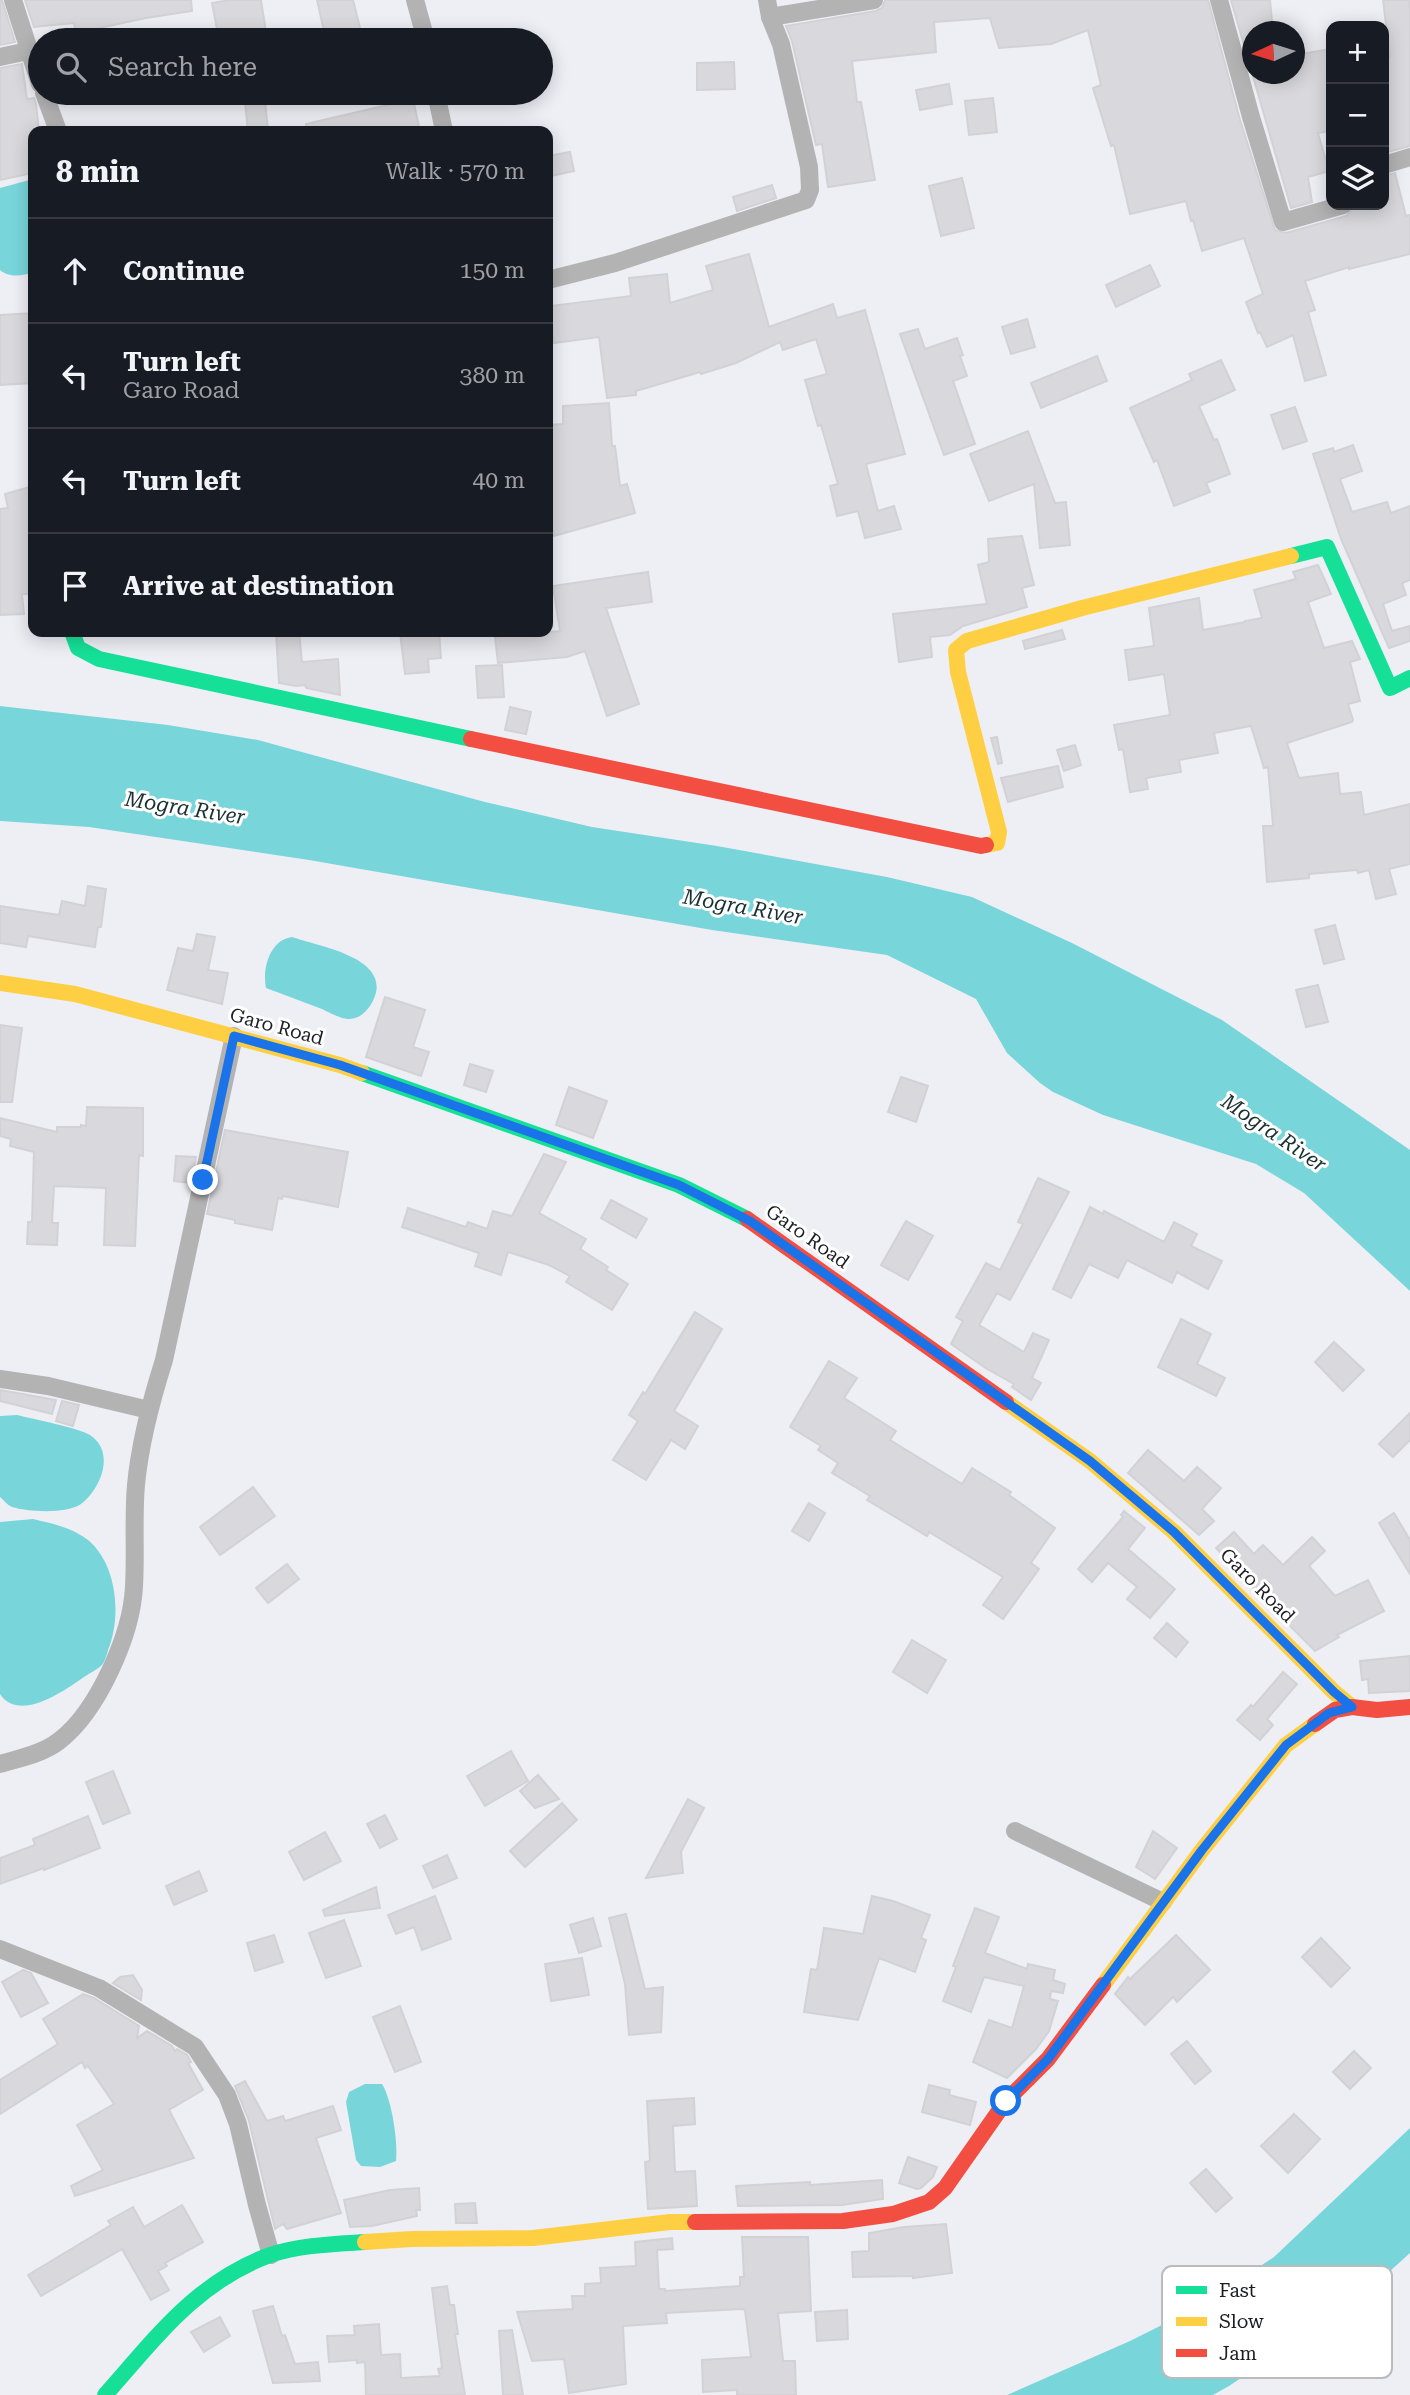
<!DOCTYPE html>
<html lang="en">
<head>
<meta charset="utf-8">
<style>
  :root { --surface:#171b24; --page:#242831; --text:#f1f3f6; --muted:#9ea1a6; --line:#363941 }
  body { margin:0; font-family:"Roboto Serif",serif; background:var(--page); color:var(--text) }
  .controls { position:absolute; right:21px; top:21px; display:grid; overflow:hidden; border-radius:14px; box-shadow:0 4px 18px #0003 }
  .controls button { width:63px; height:63px; display:grid; place-items:center; padding:0; border:0; border-bottom:2px solid var(--line); background:var(--surface); color:var(--text); font:35px sans-serif }
  .compass { position:absolute; left:1242px; top:21px; width:63px; height:63px; border-radius:50%; background:var(--surface); box-shadow:0 4px 18px #0003; rotate:266deg }
  .stop { position:absolute; width:21px; height:21px; margin:-16px; border:5px solid #1a73e8; border-radius:50%; background:#fff }
  .stop.end { background:#1a73e8; border-color:#fff; box-shadow:0 2px 7px #0008 }
  .list { margin:0; padding:0; list-style:none }
  h2 { display:flex; justify-content:space-between; align-items:center; height:91px; margin:0; padding:0 28px; font-size:30px }
  h2 small { font-size:23px; font-weight:400; color:var(--muted) }
  .list li { display:grid; grid-template-columns:46px 1fr auto; gap:21px; align-items:center; box-sizing:border-box; height:105px; padding:0 28px; border-top:2px solid var(--line) }
  .list b { display:block; font-size:26px; white-space:nowrap }
  .list p { margin:0; font-size:23px; white-space:nowrap; color:var(--muted) }
  .list em { font-size:23px; font-style:normal; color:var(--muted) }
  .icon { flex:none; width:38px; height:38px; fill:none; stroke:currentColor; stroke-width:2; stroke-linecap:round; stroke-linejoin:round }
  .map { position:relative; flex:none; width:1410px; height:2395px; overflow:hidden }
  .search { position:absolute; background:var(--surface); box-shadow:0 4px 18px #0003; left:28px; top:28px; width:525px; height:77px; display:flex; align-items:center; gap:18px; box-sizing:border-box; padding:0 24px; border-radius:38px; color:var(--muted); font-size:26px }
  .panel { position:absolute; background:var(--surface); box-shadow:0 4px 18px #0003; left:28px; top:126px; width:525px; height:511px; border-radius:14px }
  .map>svg:first-child { display:block }
</style>
</head>
<body>
<div class="map">
<svg width="1410" height="2395" viewBox="0 0 1410 2395">
  <rect width="100%" height="100%" fill="#eeeff5"/>
  <g fill="#78d6db">
    <path d="M33,179v93c-10,4 -24,6 -33,-2v-82z"/>
    <path d="M0,706l168,19 90,15 227,62 107,25 125,19 170,31 85,20 100,46 150,77 188,130v141l-106,-98 -48,-29 -153,-49 -50,-23 -13,-9 -33,-30 -31,-54 -89,-44 -175,-25 -403,-70 -220,-33 -89,-6z"/>
    <path d="M292,937c29,10 108,22 78,69 -6,8 -12,13 -22,13 -9,-1 -18,-6 -26,-10 -19,-7 -37,-14 -56,-21 -4,-20 4,-48 26,-51z"/>
    <path d="M17,1415c16,4 62,13 73,20 26,17 11,54 -9,69 -14,10 -53,8 -69,3 -5,-2 -8,-7 -12,-10v-81z"/>
    <path d="M33,1519c20,5 38,8 55,21 29,24 34,76 20,110 -1,4 -3,11 -6,15 -4,4 -12,8 -18,12 -20,14 -65,46 -84,17v-172z"/>
    <path d="M365,2084h17c10,16 16,58 14,77l-16,6 -19,-1 -5,-6 -10,-58 3,-10z"/>
    <path d="M1410,2128v125l-51,46 -130,87 -16,9h-206l123,-54 72,-36 72,-48z"/>
  </g>
  <g fill="#d9d8dc" stroke="#d2d2d6" stroke-width="2">
    <path d="M0,0h2l13,42 -15,3z"/>
    <path d="M25,0h166l1,11 -46,7 -70,15 -2,-10 -40,4z"/>
    <path d="M230,0h31l6,38 -48,2 -7,-37z"/>
    <path d="M317,0h36l10,40h-37z"/>
    <path d="M885,0h323l32,120 35,110 11,3 60,-17 11,-11h27v-29l11,-3 11,43 4,-1v39l-61,15v-2l-44,14 10,29 -7,2 18,63 -21,6 -12,-46 -26,12 -7,-15 -2,1 -12,-31 17,-8 -19,-56 -42,13 -9,-31 -2,1 -5,-20 -56,13 -16,-69 -3,1 -18,-58 8,-3 -13,-55 -37,14 -52,4 -9,-30 -56,4 2,30 -84,9 5,41h4l14,78 -47,7 -6,-43 -6,1 -24,-104 -6,-15 90,-15 6,-3z"/>
    <path d="M1231,0h39l3,32h-21v42h42v-19l37,-6v82l-13,2 11,38 -21,6 4,25 -21,6z"/>
    <path d="M1383,0h27v146l-26,7v-95l6,-1z"/>
    <path d="M734,62l1,27 -38,1v-27z"/>
    <path d="M22,64l5,35 7,-1 2,6 3,27h-6v42l-33,7v-112z"/>
    <path d="M949,84l3,20 -32,6 -4,-20z"/>
    <path d="M993,98l4,34 -28,3 -4,-34z"/>
    <path d="M413,99l7,32h-113l-1,-7z"/>
    <path d="M265,100l3,31h-20l-3,-29z"/>
    <path d="M570,152l4,19 -23,5 -3,-20z"/>
    <path d="M962,178l12,50 -33,8 -12,-50z"/>
    <path d="M772,185l4,13 -39,13 -4,-14z"/>
    <path d="M749,254l20,73 64,-23 4,14 28,-8 40,144 -39,10 12,47 16,-5 7,23 -36,9 -7,-27 -21,5 -7,-30 8,-2 -17,-59 -3,1 -13,-46 22,-6 -11,-35 -33,11 -3,-8 -44,21 -35,11 -1,-2 -64,19v4l-29,3 -8,-61 -45,6 -4,-37 81,-10 -2,-18 38,-4 3,29 43,-13 -7,-24z"/>
    <path d="M1150,265l10,21 -44,21 -10,-22z"/>
    <path d="M33,313v39h-2l2,31 -33,2v-70z"/>
    <path d="M1027,319l8,28 -24,7 -9,-27z"/>
    <path d="M918,329l7,20 32,-11 6,17 -3,1 7,20 -14,5 22,63 -31,11 -44,-121z"/>
    <path d="M1097,356l10,25 -66,27 -10,-25z"/>
    <path d="M1221,360l14,30 -36,16 15,34 3,-1 13,35 -24,9 4,9 -36,14 -17,-46 -3,2 -24,-54 62,-28 -3,-6z"/>
    <path d="M609,403l3,43h3l5,40 7,-2 8,29 -81,23 -1,-4 -5,1v-108l15,-1v-18z"/>
    <path d="M1295,407l12,34 -24,8 -12,-34z"/>
    <path d="M1028,431l27,72 11,-1 4,43 -30,3 -6,-64 -45,17 -19,-47z"/>
    <path d="M1353,445l9,26 -22,8 12,33 35,-10 4,11 19,-7v74l-8,3 4,12 -23,9 9,27 18,-5v15l-21,7 -48,-109 -28,-85 20,-6 1,4z"/>
    <path d="M33,486v108h-11l2,20 -24,1v-106l8,-1 -3,-14z"/>
    <path d="M1022,536l12,49 -12,3 5,19 -64,19 -13,9 -20,2 2,20 -33,5 -6,-48 94,-10 -9,-39 11,-3 -1,-23z"/>
    <path d="M1318,565l13,29 -23,8 16,46 28,-7 8,18 -10,3 10,39 -12,3 5,16 -1,2 -65,21 12,35 39,-5 2,21 21,-2 3,23 46,-11v60l-21,5 7,25 -20,5 -7,-29 -11,3 -1,-3 -48,4v4l-42,4 -4,-56h10l-5,-59 -4,1 -13,-42 -37,7 4,20 -39,7 2,12 -35,6 2,11 -18,3 -7,-43 -4,1 -5,-25 56,-10 -6,-41 -35,6 -4,-30 29,-4 -5,-38 50,-10 4,32 42,-8v-1l17,-3 -8,-28 42,-11 -3,-7z"/>
    <path d="M648,572l4,30 -46,6 33,96 -32,12 -22,-65 -18,6 -69,6 -3,-26 65,-6 -7,-45z"/>
    <path d="M1062,630l3,9 -40,10 -2,-8z"/>
    <path d="M276,632h23l3,30 36,-3 2,36 -34,-7 -1,-3 -9,1 -17,-3z"/>
    <path d="M400,632h39l2,26 -13,1 1,13 -24,2z"/>
    <path d="M502,665l2,32 -26,1 -2,-32z"/>
    <path d="M510,707l21,5 -5,22 -21,-4z"/>
    <path d="M997,737l5,26 -4,1 -7,-26z"/>
    <path d="M1075,745l6,20 -17,6 -7,-21z"/>
    <path d="M1058,766l5,21 -55,15 -7,-24z"/>
    <path d="M88,886l18,3 -5,38h-3l-3,20 -67,-11 -2,11 -26,-4v-37l59,9 3,-14 23,5z"/>
    <path d="M1335,925l9,34 -20,5 -9,-34z"/>
    <path d="M197,934l18,3 -7,33 20,3 -6,31 -55,-14 11,-42 15,3z"/>
    <path d="M1318,985l10,37 -22,5 -10,-37z"/>
    <path d="M385,997l40,13 -12,37 16,5 -8,24 -55,-19z"/>
    <path d="M0,1025l22,3 -10,74h-12z"/>
    <path d="M470,1064l23,7 -7,21 -22,-7z"/>
    <path d="M901,1077l27,9 -12,36 -28,-10z"/>
    <path d="M569,1087l38,14 -14,37 -37,-13z"/>
    <path d="M87,1107l56,1v48l-4,-1 -4,91 -31,-1 2,-57 -52,-2 -2,37h6l-1,22 -30,-1 1,-22h4l2,-70 -24,-6 1,-7 -11,-3v-18l57,14v-5h24v-2l5,1z"/>
    <path d="M225,1130l123,22 -10,55 -55,-11 -1,3 -4,-1 -6,32 -37,-7v-3l-28,-6z"/>
    <path d="M544,1154l22,8 -27,51 47,26 -6,10 28,18 -2,3 22,14 -16,26 -46,-28 4,-6 -21,-11 -41,-13 -7,23 -26,-9 4,-13 -77,-26 6,-19 58,19 2,-5 19,7 6,-18 19,5z"/>
    <path d="M176,1156l20,1 -5,26 -17,-2z"/>
    <path d="M1038,1178l31,14 -59,108 -13,-7 -18,32 45,27 9,-19 16,7 -17,38 9,5 -10,17 -19,-13 2,-3 -27,-15 -36,-25 12,-23 -7,-4 30,-54 14,7 23,-46 -5,-2z"/>
    <path d="M611,1200l36,19 -11,19 -35,-20z"/>
    <path d="M1090,1207l13,7 1,-3 60,31 10,-20 23,12 -6,12 31,15 -14,28 -31,-17 -5,11 -45,-23 -9,18 -29,-14 -18,34 -18,-9z"/>
    <path d="M906,1221l27,15 -25,44 -27,-15z"/>
    <path d="M695,1312l27,17 -48,82 24,15 -13,23 -14,-9 -25,40 -33,-20 25,-39 -9,-6 14,-23 2,2z"/>
    <path d="M1181,1319l30,15 -14,30 28,14 -9,18 -58,-29z"/>
    <path d="M1334,1342l30,28 -21,21 -28,-29z"/>
    <path d="M829,1361l28,17 -13,20 52,33 -6,9 72,44 10,-16 39,24 -2,3 46,33 -24,35 8,6 -36,50 -20,-14 20,-28 -74,-45 -2,4 -60,-36 3,-4 -38,-23 6,-10 -20,-13 3,-4 -31,-19z"/>
    <path d="M0,1390l56,10 -4,14 -52,-13z"/>
    <path d="M62,1401l17,4 -6,21 -17,-5z"/>
    <path d="M1410,1413v27l-17,17 -14,-13z"/>
    <path d="M1148,1450l36,31 13,-14 24,21 -19,21 12,12 -15,14 -71,-62z"/>
    <path d="M253,1487l22,29 -55,39 -20,-28z"/>
    <path d="M809,1503l16,10 -16,28 -17,-10z"/>
    <path d="M1124,1511l21,17 -17,21 47,40 -25,29 -23,-19 10,-12 -29,-24 -16,19 -14,-13 45,-52 -2,-2z"/>
    <path d="M1394,1513l16,27v34l-31,-51z"/>
    <path d="M1234,1532l20,22 9,-9 20,20 29,-28 13,14 -16,15 26,30 33,-16 16,31 -47,24 2,2 -24,14 -24,-24 -16,-28 -6,6 -53,-57z"/>
    <path d="M287,1564l12,15 -31,24 -12,-15z"/>
    <path d="M1167,1623l21,19 -12,15 -22,-19z"/>
    <path d="M912,1640l34,20 -19,33 -34,-21z"/>
    <path d="M1410,1656v35l-41,2 -1,-14 -6,1 -2,-19z"/>
    <path d="M1283,1672l14,12 -30,35 6,6 -13,15 -23,-20 14,-15 2,2z"/>
    <path d="M511,1751l17,30 -43,25 -18,-30z"/>
    <path d="M113,1771l17,42 -27,11 -17,-42z"/>
    <path d="M538,1775l21,24 -24,9 -15,-17z"/>
    <path d="M688,1799l16,9 -23,44 2,21 -37,5z"/>
    <path d="M562,1803l15,17 -52,47 -15,-16z"/>
    <path d="M385,1815l12,24 -17,9 -13,-24z"/>
    <path d="M88,1816l12,32 -56,22v-2l-44,16v-26l35,-13 -2,-6z"/>
    <path d="M1153,1831l24,17 -22,31 -19,-12z"/>
    <path d="M325,1832l16,29 -37,19 -15,-28z"/>
    <path d="M447,1855l10,23 -24,10 -10,-22z"/>
    <path d="M199,1871l8,20 -33,14 -8,-19z"/>
    <path d="M376,1887l4,21 -55,8 -2,-6z"/>
    <path d="M435,1896l16,43 -29,11 -8,-23 -18,7 -8,-19z"/>
    <path d="M872,1896l21,5 37,14 -9,23 5,2 -11,32 -36,-14 -21,62 -54,-8 7,-43 6,1 7,-42 39,6z"/>
    <path d="M975,1908l24,9 -14,36 42,16 1,-5 27,6 -2,10 12,4 -2,9 -12,-2 -1,8 8,2 -9,30 -13,18 -29,29 -34,-16 16,-42 23,8 12,-42 -40,-9 -13,35 -28,-11 13,-34 -3,-1z"/>
    <path d="M626,1914l19,75 18,-2 -2,45 -32,3 -4,-51 -16,-66z"/>
    <path d="M593,1918l8,28 -22,7 -9,-28z"/>
    <path d="M344,1920l17,46 -35,12 -17,-45z"/>
    <path d="M274,1935l9,27 -28,9 -8,-28z"/>
    <path d="M1176,1935l34,35 -33,32 -4,-5 -28,28 -30,-31 13,-17 2,2z"/>
    <path d="M1321,1938l29,30 -19,19 -29,-30z"/>
    <path d="M582,1958l7,37 -38,6 -6,-37z"/>
    <path d="M23,1970l8,3 17,30 -27,14 -19,-35z"/>
    <path d="M133,1975l9,15 -1,10 -28,-17 7,-6z"/>
    <path d="M83,1994l11,4 45,28 -2,12 10,-7 25,15 3,5 2,-2 10,6 4,7 -3,1 15,27 -34,20 25,48 -119,38 -4,-10 32,-16 -26,-45 37,-21 -26,-38 -3,2 -3,-6 -82,52v-34l58,-36 -15,-25z"/>
    <path d="M400,2006l21,56 -26,10 -22,-55z"/>
    <path d="M1187,2041l24,30 -16,13 -24,-30z"/>
    <path d="M1354,2051l17,17 -21,21 -17,-17z"/>
    <path d="M245,2081l22,40 16,-5 2,5 48,-15 8,24 -25,8 25,75 -54,16 -4,-5 -8,5 -26,-108 -14,-35z"/>
    <path d="M929,2085l21,5 -1,5 27,7 -6,23 -48,-13z"/>
    <path d="M694,2098l1,26 -22,2 2,46 20,-1 2,35 -49,3 -3,-47 5,-1 -3,-60z"/>
    <path d="M1294,2114l26,25 -32,34 -27,-27z"/>
    <path d="M908,2157l29,10 -4,10 -12,11 -4,1 -18,-6z"/>
    <path d="M1206,2169l26,29 -16,14 -26,-29z"/>
    <path d="M882,2180l1,19 -41,6 -104,1 -2,-20 74,-4v3z"/>
    <path d="M419,2188l1,22h-4l1,6 -45,10 -22,1 -6,-27 46,-10z"/>
    <path d="M475,2203l2,20h-21l-1,-19z"/>
    <path d="M182,2205l21,37 -38,21 2,3 -9,5 11,19 -18,10 -29,-51 -81,47 -13,-21 83,-50 -3,-4 25,-14 11,20z"/>
    <path d="M946,2224l6,49 -39,5v-2l-60,1 -1,-25 17,-1v-18l35,-6z"/>
    <path d="M742,2237h66l3,74 -33,2 5,48h12l1,34h-59v-5l-34,2 -1,-32 49,-3 -6,-47 -3,-1 -76,4 1,10 -44,3 3,58 -57,9 -5,-34 -32,2 -15,-49 56,-3 -1,-13h13v-12l16,-1 -1,-15 36,-2 -1,-24 37,-4 1,11 -16,1 2,39h6v2l75,-5v-9h4z"/>
    <path d="M447,2286l3,19h4l4,29h-3l10,61h-99l-1,-33 -8,1v-3l-28,2 -2,-26 28,-1 -1,-9 25,-2 2,31 19,-1 1,24 39,-2 -2,-7 4,-1 -10,-80z"/>
    <path d="M273,2306l9,30 3,-1 10,29 23,-2 2,19 -47,2 -20,-72z"/>
    <path d="M847,2310l1,29 -31,2 -2,-29z"/>
    <path d="M220,2317l10,19 -26,16 -13,-20z"/>
    <path d="M512,2330l11,65h-20l-4,-64z"/>
  </g>
  <g fill="none" stroke-linecap="round" stroke-linejoin="round">
    <g stroke="#b3b3b4" stroke-width="18">
      <path d="M13,0l27,84"/>
      <path d="M415,0l11,40"/>
      <path d="M767,0l3,17 104,-17"/>
      <path d="M1219,0l32,117 32,105 60,-17"/>
      <path d="M0,57l28,-6"/>
      <path d="M44,93l14,38"/>
      <path d="M436,93l8,38"/>
      <path d="M1384,165l26,-8"/>
      <path d="M548,280l67,-17 191,-63 4,-10 -1,-23 -28,-123 -11,-27"/>
      <path d="M0,1379l48,7 101,24"/>
      <path d="M0,1764c20,-6 42,-10 59,-23 39,-30 73,-107 75,-155 2,-34 -1,-68 2,-101 4,-43 15,-84 28,-125l70,-324"/>
      <path d="M1015,1831l148,71"/>
      <path d="M0,1949l99,39 96,59 32,48 11,29 19,81 14,50"/>
    </g>
    <g stroke="#16e098" stroke-width="16">
      <path d="M1291,556l36,-9 63,141 20,-10"/>
      <path d="M72,632l6,16 21,11 372,80"/>
      <path d="M362,1073l317,112 68,34"/>
      <path d="M105,2395c50,-56 91,-113 165,-140 30,-10 64,-11 95,-13"/>
    </g>
    <g stroke="#ffcf43" stroke-width="16">
      <path d="M986,845l11,-2 2,-11 -41,-160 -2,-22 11,-9 115,-33 209,-52"/>
      <path d="M0,983l75,11 265,71 22,8"/>
      <path d="M1006,1402l84,59 84,71 160,160 18,15"/>
      <path d="M1103,1985l99,-135 84,-105 29,-21"/>
      <path d="M365,2242l47,-3 121,-1 137,-16h25"/>
    </g>
    <g stroke="#f24e42" stroke-width="16">
      <path d="M471,739l510,107 5,-1"/>
      <path d="M747,1219l259,183"/>
      <path d="M1315,1724l20,-14 17,-3 25,3 33,-3"/>
      <path d="M695,2222l148,-1 50,-7 36,-12 16,-14 61,-87 42,-42 55,-74"/>
    </g>
  </g>
  <g fill="none" stroke-linecap="round" stroke-linejoin="round">
    <path stroke="#1a73e8" stroke-width="9" d="M203,1180l31,-144 106,29 339,120 71,36 340,240 84,71 160,160 18,15 -23,6 -43,32 -84,105 -154,209 -42,42"/>
  </g>
  <g text-anchor="middle" stroke-width="6" stroke-linejoin="round" paint-order="stroke">
    <g font-size="19" fill="#1c1d21" stroke="#fff">
      <text transform="translate(277 1026) rotate(15)" y="7">Garo Road</text>
      <text transform="translate(808 1236) rotate(35)" y="7">Garo Road</text>
      <text transform="translate(1258 1585) rotate(45)" y="7">Garo Road</text>
    </g>
    <g font-size="21" font-style="italic" fill="#1a3132" stroke="#fff">
      <text transform="translate(185 808) rotate(9)" y="7">Mogra River</text>
      <text transform="translate(743 907) rotate(10)" y="7">Mogra River</text>
      <text transform="translate(1274 1133) rotate(34)" y="7">Mogra River</text>
    </g>
  </g>
  <rect x="1162" y="2266" width="230" height="112" rx="10" fill="#fff" stroke="#bbbbbc" stroke-width="2"/>
  <rect x="1176" y="2286" width="31" height="8" fill="#16e098"/>
  <rect x="1176" y="2317" width="31" height="9" fill="#ffcf43"/>
  <rect x="1176" y="2349" width="31" height="8" fill="#f24e42"/>
  <g font-size="19" fill="#1c1d21">
    <text x="1219" y="2297">Fast</text>
    <text x="1219" y="2328">Slow</text>
    <text x="1219" y="2360">Jam</text>
  </g>
</svg>
<div class="controls">
<button>+</button>
<button>−</button>
<button><svg class="icon" aria-label="layers" viewBox="0 0 24 24"><path d="M12 4l9 5-9 5-9-5zM3 14l9 5 9-5"/></svg></button>
</div>
<svg class="compass" viewBox="-18 -18 36 36"><path d="M0-13l5 13h-10z" fill="#e53935"/><path d="M0 13l5-13h-10z" fill="#9ea1a6"/></svg>
<div class="stop" style="left:1006px;top:2101px"></div>
<div class="stop end" style="left:203px;top:1180px"></div>
<div class="search"><svg class="icon" aria-label="search" viewBox="0 0 24 24"><circle cx="10" cy="10" r="6"/><path d="M15 15l6 6"/></svg>Search here</div>
<section class="panel">
<h2>8 min<small>Walk · 570 m</small></h2>
<ul class="list">
<li><svg class="icon" aria-label="ahead" viewBox="0 0 24 24"><path d="M12 20V5M6 11l6-6 6 6"/></svg><div><b>Continue</b></div><em>150 m</em></li>
<li><svg class="icon" aria-label="left" viewBox="0 0 24 24"><path d="M17 20v-9H6M10 6l-5 5 5 5"/></svg><div><b>Turn left</b><p>Garo Road</p></div><em>380 m</em></li>
<li><svg class="icon" aria-label="left" viewBox="0 0 24 24"><path d="M17 20v-9H6M10 6l-5 5 5 5"/></svg><div><b>Turn left</b></div><em>40 m</em></li>
<li><svg class="icon" aria-label="arrive" viewBox="0 0 24 24"><path d="M6 21V4h12l-3 4 3 4H6"/></svg><div><b>Arrive at destination</b></div></li>
</ul>
</section>
</div>
</body>
</html>
